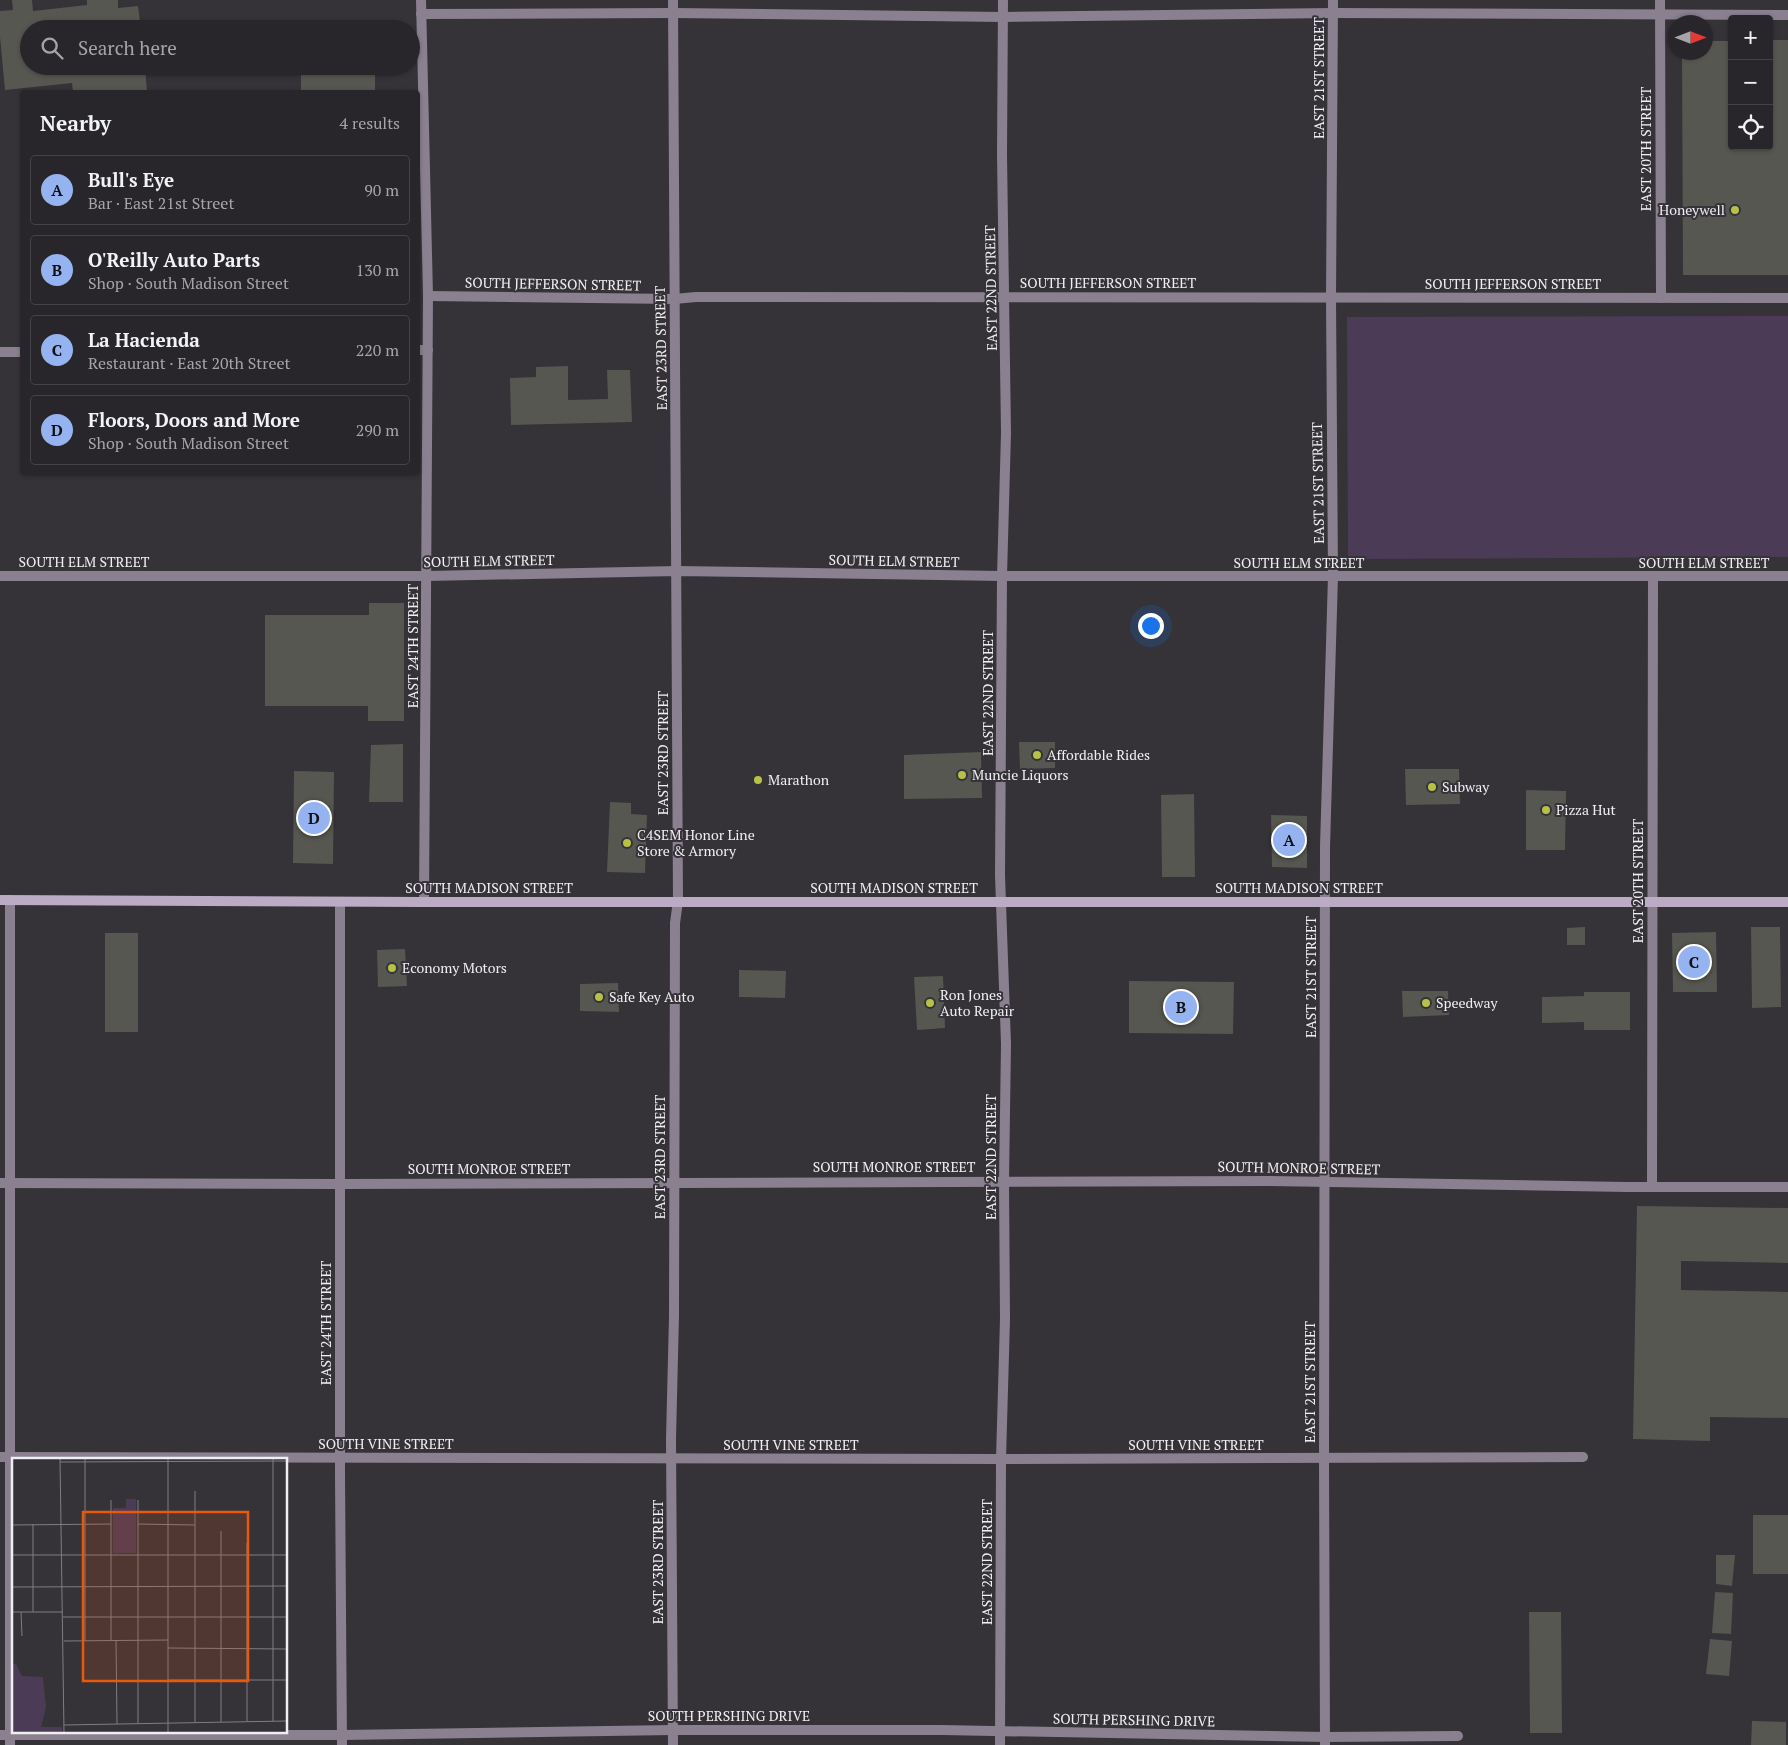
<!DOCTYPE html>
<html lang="en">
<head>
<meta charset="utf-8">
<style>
  :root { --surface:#28262a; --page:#343236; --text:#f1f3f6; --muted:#a5a5a8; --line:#444347; --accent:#95b2f1 }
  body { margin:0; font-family:"PT Serif",serif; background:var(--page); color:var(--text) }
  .controls { position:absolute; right:15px; top:15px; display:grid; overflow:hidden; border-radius:5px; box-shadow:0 1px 4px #0004 }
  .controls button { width:45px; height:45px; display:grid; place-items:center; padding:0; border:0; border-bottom:1px solid var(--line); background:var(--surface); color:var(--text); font:25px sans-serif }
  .compass { position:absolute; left:1668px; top:15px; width:45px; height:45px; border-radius:50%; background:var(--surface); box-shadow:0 1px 4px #0004; rotate:90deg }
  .you { position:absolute; left:1150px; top:625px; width:18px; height:18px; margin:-12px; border:4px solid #fff; border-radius:50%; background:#1a73e8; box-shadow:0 0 0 8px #1a73e833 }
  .badge { display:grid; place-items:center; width:32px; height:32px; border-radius:50%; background:var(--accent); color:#111; font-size:16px; font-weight:700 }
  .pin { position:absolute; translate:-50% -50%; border:2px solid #fff; box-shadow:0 1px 5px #0006 }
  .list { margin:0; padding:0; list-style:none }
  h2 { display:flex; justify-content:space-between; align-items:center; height:65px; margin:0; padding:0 20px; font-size:21px }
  h2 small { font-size:16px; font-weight:400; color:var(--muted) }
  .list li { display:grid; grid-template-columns:32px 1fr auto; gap:15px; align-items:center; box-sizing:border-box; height:70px; margin:0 10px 10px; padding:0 10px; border:1px solid var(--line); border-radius:5px }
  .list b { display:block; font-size:19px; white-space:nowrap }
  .list p { margin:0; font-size:16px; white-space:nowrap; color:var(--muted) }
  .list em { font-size:16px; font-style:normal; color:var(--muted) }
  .icon { flex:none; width:28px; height:28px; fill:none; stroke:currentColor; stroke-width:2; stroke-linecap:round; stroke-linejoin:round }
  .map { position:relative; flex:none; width:1788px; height:1745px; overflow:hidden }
  .search { position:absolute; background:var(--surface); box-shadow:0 1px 4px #0004; left:20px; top:20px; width:400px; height:55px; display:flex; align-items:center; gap:12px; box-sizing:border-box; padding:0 18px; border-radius:28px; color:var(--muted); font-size:19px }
  .panel { position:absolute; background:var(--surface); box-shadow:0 1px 4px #0004; left:20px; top:90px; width:400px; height:385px; border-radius:5px }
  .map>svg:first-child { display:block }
</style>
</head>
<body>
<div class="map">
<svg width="1788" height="1745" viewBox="0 0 1788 1745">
  <rect width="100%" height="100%" fill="#353238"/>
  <path fill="#4c3b57" d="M1788,316v241l-440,2 -1,-242z"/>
  <g fill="#565750">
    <path d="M12,0h20l1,11 54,-6v-5h31v8l20,-2 3,23h-112v37h116l2,26h-74l-1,-9 -67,7 -5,-53v-26l13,-1z"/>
    <path d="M1769,40h19v235h-105l-1,-223h24v-11h26v105h37z"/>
    <rect x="301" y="66" width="74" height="26"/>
    <path d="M568,366v34l40,-1 -1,-29h23l2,52 -121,3 -1,-47 26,-1v-10z"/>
    <path d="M369,603h35v118h-36v-15h-103v-91h104z"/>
    <path d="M1019,742h36v26l-35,1z"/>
    <path d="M403,744v58h-34l2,-57z"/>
    <path d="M981,752l1,46 -78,1v-44z"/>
    <path d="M1405,769h54l1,35 -54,1z"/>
    <path d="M294,771l40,1 -1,92 -40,-1z"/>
    <path d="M1526,790l40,1 -1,59h-39z"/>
    <path d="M1194,794l1,83h-33l-1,-82z"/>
    <path d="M610,802l21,1v11l16,1 -2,58 -38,-1z"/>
    <path d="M1271,815l36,1v52l-35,-1z"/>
    <path d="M1585,927v18h-18v-17z"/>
    <path d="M1751,927h29l1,80 -29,1z"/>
    <path d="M1716,932l1,60h-44l-1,-59z"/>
    <rect x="105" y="933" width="33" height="99"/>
    <path d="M405,949l2,37 -29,1 -1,-37z"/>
    <path d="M739,970l47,1 -1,27 -46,-1z"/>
    <path d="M943,976l2,52 -28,2 -3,-53z"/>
    <path d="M1129,981l105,1 -1,52 -104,-1z"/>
    <path d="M618,983l1,29 -39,-1v-27z"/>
    <path d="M1402,991h46l1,24 -46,2z"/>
    <path d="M1584,992h46v38h-46v-8l-42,1v-26l42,-1z"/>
    <path d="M1637,1206l151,2v55l-107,-2v29l107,2v126l-78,-1v24l-77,-2z"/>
    <rect x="1753" y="1515" width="35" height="59"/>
    <path d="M1716,1555h19l-3,31 -16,-2z"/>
    <path d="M1715,1592l18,1 -2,41 -19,-1z"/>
    <path d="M1529,1612h32l1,121h-32z"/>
    <path d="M1710,1639l22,2 -3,35 -23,-2z"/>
    <path d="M1752,1721l34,1v23h-35z"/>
  </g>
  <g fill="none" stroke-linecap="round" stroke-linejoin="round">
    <g stroke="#8a8090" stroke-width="10">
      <path d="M421,0l7,296 -4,606"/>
      <path d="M1660,0l1,298"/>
      <path d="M421,14l252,-1 330,4 330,-4 455,2"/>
      <path d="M428,296l246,3 22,-2 1092,1"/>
      <path d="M418,350h10"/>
      <path d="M0,352h22"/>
      <path d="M0,576h427l250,-5 325,5h786"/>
      <path d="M340,902v574l2,269"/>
      <path d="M0,1183l340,1 930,-3 357,6h161"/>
      <path d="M1652,1186l1,-609"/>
      <path d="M0,1457l1001,2 582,-2"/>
      <path d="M0,1735h342l331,-5h269l383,7 133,-1"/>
      <path d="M10,1745v-845"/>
      <path d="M673,1745l-2,-306 3,-123 1,-393 3,-22 -5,-901"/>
      <path d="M1000,1745l1,-286 4,-140 -1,-138 2,-137 -6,-169 2,-299 4,-143 -4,-279 1,-154"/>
      <path d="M1325,1745l-1,-286 1,-612 8,-271 -2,-278 2,-298"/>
    </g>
    <path stroke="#bbabc5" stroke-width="10" d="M0,900l424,2h1364"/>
  </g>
  <g fill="#b7c148" stroke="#353238" stroke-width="2">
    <circle cx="1735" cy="210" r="5"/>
    <circle cx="1037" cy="755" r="5"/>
    <circle cx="962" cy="775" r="5"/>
    <circle cx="758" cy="780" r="5"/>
    <circle cx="1432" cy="787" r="5"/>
    <circle cx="1546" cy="810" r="5"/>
    <circle cx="627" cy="843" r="5"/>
    <circle cx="392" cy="968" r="5"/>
    <circle cx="599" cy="997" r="5"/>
    <circle cx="930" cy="1003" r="5"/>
    <circle cx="1426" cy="1003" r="5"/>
  </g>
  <g text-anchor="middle" stroke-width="4" stroke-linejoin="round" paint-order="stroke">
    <g font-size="14" fill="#f0eef2" stroke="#353238">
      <text transform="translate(1319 78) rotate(-90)" y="5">EAST 21ST STREET</text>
      <text transform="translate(1646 149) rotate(-90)" y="5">EAST 20TH STREET</text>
      <text x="1108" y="288">SOUTH JEFFERSON STREET</text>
      <text transform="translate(553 284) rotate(1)" y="5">SOUTH JEFFERSON STREET</text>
      <text x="1513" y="289">SOUTH JEFFERSON STREET</text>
      <text transform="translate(991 288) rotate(-91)" y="5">EAST 22ND STREET</text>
      <text transform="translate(661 348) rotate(-91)" y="5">EAST 23RD STREET</text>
      <text transform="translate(1318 483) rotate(-91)" y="5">EAST 21ST STREET</text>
      <text transform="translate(489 561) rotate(-1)" y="5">SOUTH ELM STREET</text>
      <text transform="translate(894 561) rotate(1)" y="5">SOUTH ELM STREET</text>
      <text x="84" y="567">SOUTH ELM STREET</text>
      <text x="1299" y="568">SOUTH ELM STREET</text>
      <text x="1704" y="568">SOUTH ELM STREET</text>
      <text transform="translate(413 646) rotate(-90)" y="5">EAST 24TH STREET</text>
      <text transform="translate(988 693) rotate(-90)" y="5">EAST 22ND STREET</text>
      <text transform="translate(663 753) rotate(-90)" y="5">EAST 23RD STREET</text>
      <text transform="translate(1638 881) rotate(-90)" y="5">EAST 20TH STREET</text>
      <text x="489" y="893">SOUTH MADISON STREET</text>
      <text x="894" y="893">SOUTH MADISON STREET</text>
      <text x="1299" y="893">SOUTH MADISON STREET</text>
      <text transform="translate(1311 977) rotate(-90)" y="5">EAST 21ST STREET</text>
      <text transform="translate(660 1157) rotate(-90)" y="5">EAST 23RD STREET</text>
      <text transform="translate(991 1157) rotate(-90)" y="5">EAST 22ND STREET</text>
      <text x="894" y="1172">SOUTH MONROE STREET</text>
      <text transform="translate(1299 1168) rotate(1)" y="5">SOUTH MONROE STREET</text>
      <text x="489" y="1174">SOUTH MONROE STREET</text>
      <text transform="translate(326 1323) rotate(-90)" y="5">EAST 24TH STREET</text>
      <text transform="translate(1310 1382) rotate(-90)" y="5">EAST 21ST STREET</text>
      <text x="386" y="1449">SOUTH VINE STREET</text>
      <text x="791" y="1450">SOUTH VINE STREET</text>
      <text x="1196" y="1450">SOUTH VINE STREET</text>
      <text transform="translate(658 1562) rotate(-90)" y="5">EAST 23RD STREET</text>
      <text transform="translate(987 1562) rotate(-90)" y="5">EAST 22ND STREET</text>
      <text x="729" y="1721">SOUTH PERSHING DRIVE</text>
      <text transform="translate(1134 1720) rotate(1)" y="5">SOUTH PERSHING DRIVE</text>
    </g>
    <g font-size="14" fill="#f0eef2" stroke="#353238" text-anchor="start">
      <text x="1725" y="215" text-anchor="end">Honeywell</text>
      <text x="1047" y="760">Affordable Rides</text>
      <text x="972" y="780">Muncie Liquors</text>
      <text x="768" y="785">Marathon</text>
      <text x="1442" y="792">Subway</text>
      <text x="1556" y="815">Pizza Hut</text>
      <text x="637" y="840">C4SEM Honor Line<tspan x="637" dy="16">Store &amp; Armory</tspan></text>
      <text x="402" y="973">Economy Motors</text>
      <text x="940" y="1000">Ron Jones<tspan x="940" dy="16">Auto Repair</tspan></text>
      <text x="609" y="1002">Safe Key Auto</text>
      <text x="1436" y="1008">Speedway</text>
    </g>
  </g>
  <g transform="translate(12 1458)">
    <rect width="275" height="275" fill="#353238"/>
    <path d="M114,41h10v54h-23v-45h13zM0,206h4l6,12 21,1 3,30 -5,20h21v6h-50z" fill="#4c3b57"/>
    <path fill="none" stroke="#807d82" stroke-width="1" d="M48,0l4,275M156,0v275M48,4l227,-1M21,66v88M126,66l57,1M0,67l99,-1M209,73v191M235,85v178M0,97h275M0,129l275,-1M0,154h51M9,154l1,24M51,159h224M99,182v-140M104,182l1,84M52,183l104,-1M73,183v-183M156,190l119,1M156,222h119M261,263v-263M183,264v-231M126,265v-223M52,267l223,-4"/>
    <path fill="#e8590c" fill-opacity="0.15" stroke="#e8590c" stroke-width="2.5" d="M71,54h165v169h-165z"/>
    <rect width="275" height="275" fill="none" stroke="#f0eef2" stroke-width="2.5"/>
  </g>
</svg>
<div class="controls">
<button>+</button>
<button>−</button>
<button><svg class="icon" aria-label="locate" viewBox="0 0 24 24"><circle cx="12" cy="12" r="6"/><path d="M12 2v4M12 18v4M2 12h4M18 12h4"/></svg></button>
</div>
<svg class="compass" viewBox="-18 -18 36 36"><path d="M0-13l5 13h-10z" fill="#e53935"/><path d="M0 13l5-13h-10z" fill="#a5a5a8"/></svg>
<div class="you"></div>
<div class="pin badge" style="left:1289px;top:840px">A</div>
<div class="pin badge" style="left:1181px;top:1007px">B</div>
<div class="pin badge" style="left:1694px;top:962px">C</div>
<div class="pin badge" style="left:314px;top:818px">D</div>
<div class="search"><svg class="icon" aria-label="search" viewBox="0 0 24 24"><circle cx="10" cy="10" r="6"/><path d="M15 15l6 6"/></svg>Search here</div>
<section class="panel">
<h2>Nearby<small>4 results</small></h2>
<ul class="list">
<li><span class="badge">A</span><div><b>Bull's Eye</b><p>Bar · East 21st Street</p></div><em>90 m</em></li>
<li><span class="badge">B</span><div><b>O'Reilly Auto Parts</b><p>Shop · South Madison Street</p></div><em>130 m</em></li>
<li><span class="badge">C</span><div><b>La Hacienda</b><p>Restaurant · East 20th Street</p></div><em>220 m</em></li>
<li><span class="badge">D</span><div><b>Floors, Doors and More</b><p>Shop · South Madison Street</p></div><em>290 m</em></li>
</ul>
</section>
</div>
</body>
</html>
